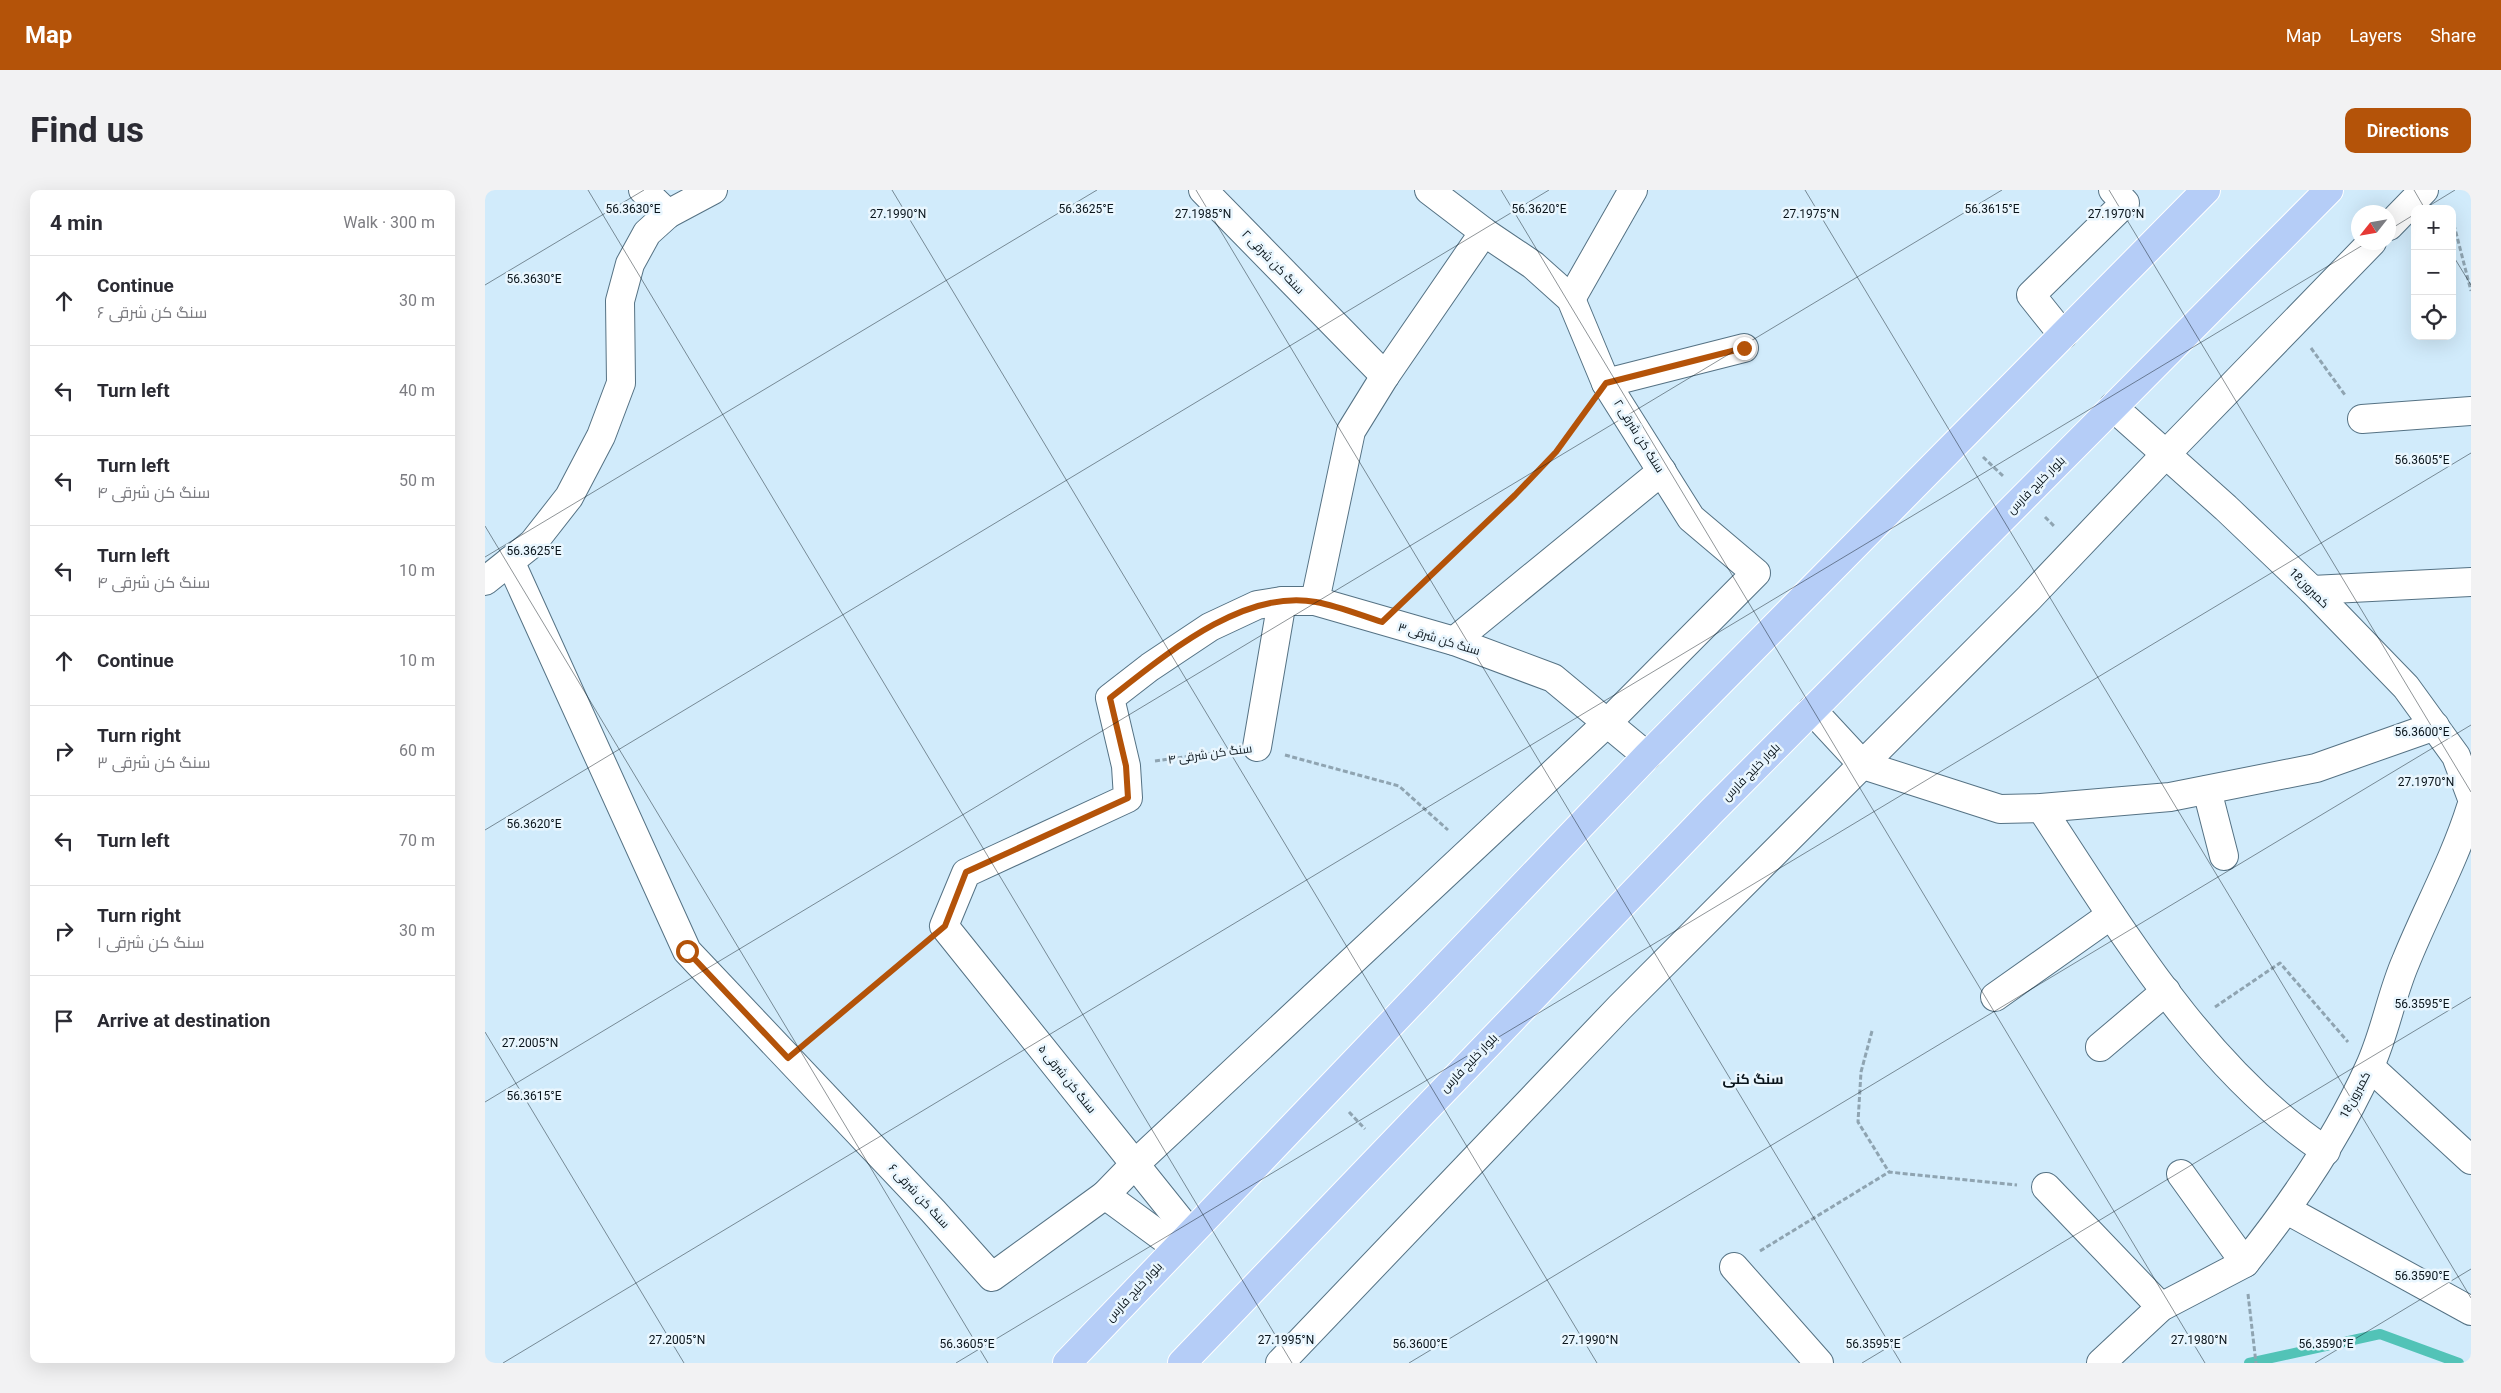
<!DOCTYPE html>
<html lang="en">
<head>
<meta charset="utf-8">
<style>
  :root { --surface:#fff; --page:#f2f2f3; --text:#2b2b33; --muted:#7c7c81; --line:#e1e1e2; --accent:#b45309 }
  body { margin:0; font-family:Roboto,Cairo,sans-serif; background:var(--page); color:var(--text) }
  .controls { position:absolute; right:15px; top:15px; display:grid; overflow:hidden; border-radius:10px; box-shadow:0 5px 20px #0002 }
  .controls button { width:45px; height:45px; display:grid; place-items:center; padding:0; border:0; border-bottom:1px solid var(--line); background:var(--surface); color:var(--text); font:25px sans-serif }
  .compass { position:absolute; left:1866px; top:15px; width:45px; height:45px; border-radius:50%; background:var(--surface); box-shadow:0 5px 20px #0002; rotate:239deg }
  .stop { position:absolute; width:15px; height:15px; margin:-11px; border:4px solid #b45309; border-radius:50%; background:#fff }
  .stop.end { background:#b45309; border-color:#fff; box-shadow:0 1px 5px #0008 }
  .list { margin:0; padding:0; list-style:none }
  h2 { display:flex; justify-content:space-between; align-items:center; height:65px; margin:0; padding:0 20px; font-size:21px }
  h2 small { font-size:16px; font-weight:400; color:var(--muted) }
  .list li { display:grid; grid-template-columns:32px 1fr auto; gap:15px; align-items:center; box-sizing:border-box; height:90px; padding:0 20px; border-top:1px solid var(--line) }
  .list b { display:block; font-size:19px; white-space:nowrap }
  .list p { margin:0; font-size:16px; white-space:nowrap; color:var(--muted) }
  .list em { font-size:16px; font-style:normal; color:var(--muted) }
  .icon { flex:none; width:28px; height:28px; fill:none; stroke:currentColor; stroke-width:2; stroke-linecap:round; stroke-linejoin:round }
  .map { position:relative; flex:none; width:1986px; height:1173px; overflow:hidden; border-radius:10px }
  header { display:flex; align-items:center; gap:30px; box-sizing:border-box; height:70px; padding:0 25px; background:var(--accent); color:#fff }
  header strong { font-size:24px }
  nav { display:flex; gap:28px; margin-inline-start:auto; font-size:18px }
  .intro { display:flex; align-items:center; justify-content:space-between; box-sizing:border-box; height:120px; padding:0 30px }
  h1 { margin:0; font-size:35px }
  .button { padding:12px 22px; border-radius:10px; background:var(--accent); color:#fff; font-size:18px; font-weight:700 }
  main { display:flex; gap:30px; padding:0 30px }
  aside { flex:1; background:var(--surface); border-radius:10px; box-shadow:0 5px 20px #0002 }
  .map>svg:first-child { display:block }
</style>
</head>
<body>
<header>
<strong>Map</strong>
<nav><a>Map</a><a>Layers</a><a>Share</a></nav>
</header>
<div class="intro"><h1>Find us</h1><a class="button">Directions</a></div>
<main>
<aside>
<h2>4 min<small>Walk · 300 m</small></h2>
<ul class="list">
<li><svg class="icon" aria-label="ahead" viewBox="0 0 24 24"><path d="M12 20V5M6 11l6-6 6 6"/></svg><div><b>Continue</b><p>سنگ کن شرقی ۶</p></div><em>30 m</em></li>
<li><svg class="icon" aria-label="left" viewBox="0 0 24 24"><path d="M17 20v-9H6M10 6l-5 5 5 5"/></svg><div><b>Turn left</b></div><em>40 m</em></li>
<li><svg class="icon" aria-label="left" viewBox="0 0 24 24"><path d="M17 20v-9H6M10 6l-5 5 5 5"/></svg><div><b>Turn left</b><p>سنگ کن شرقی ۴</p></div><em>50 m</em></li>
<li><svg class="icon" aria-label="left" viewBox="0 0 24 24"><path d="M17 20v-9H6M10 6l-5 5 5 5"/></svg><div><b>Turn left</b><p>سنگ کن شرقی ۴</p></div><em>10 m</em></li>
<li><svg class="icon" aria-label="ahead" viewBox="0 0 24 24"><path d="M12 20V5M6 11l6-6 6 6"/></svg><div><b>Continue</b></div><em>10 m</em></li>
<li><svg class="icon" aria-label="right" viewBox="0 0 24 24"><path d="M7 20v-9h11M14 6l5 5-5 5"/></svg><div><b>Turn right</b><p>سنگ کن شرقی ۳</p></div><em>60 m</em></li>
<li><svg class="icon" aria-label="left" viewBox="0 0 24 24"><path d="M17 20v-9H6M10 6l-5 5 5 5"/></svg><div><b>Turn left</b></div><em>70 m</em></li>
<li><svg class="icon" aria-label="right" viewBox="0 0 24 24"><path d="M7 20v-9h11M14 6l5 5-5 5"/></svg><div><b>Turn right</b><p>سنگ کن شرقی ۱</p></div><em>30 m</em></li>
<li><svg class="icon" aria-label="arrive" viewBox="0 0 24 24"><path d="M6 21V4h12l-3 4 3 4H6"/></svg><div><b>Arrive at destination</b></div></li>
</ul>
</aside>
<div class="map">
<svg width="1986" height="1173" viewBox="0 0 1986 1173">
  <rect width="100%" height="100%" fill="#d1ebfb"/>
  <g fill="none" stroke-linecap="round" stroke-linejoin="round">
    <path stroke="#52c3b7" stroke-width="10" d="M1764,1173l131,-29 79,29"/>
    <g stroke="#557284" stroke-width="30">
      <g id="minor">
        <path d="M158,0l25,24"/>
        <path d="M718,0l182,186"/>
        <path d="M1904,36l35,-36"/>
        <path d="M1086,109l62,-109"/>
        <path d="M1578,145l-32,-40 94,-92 -12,-13"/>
        <path d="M1121,193l138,-35"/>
        <path d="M1628,217l113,101 86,82 94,97 50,69 15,40"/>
        <path d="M1877,229l109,-8"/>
        <path d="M25,371l177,390 246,260 59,66 113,-82 71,52"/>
        <path d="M0,391l48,-38 36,-46 32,-61 20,-53 -1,-82 10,-37 17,-31 21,-19 45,-24"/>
        <path d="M1827,400l159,-8"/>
        <path d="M830,411l36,-170 34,-55 99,-144"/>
        <path d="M969,451l208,-170"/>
        <path d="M1327,520l51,55 137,44 41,-1 129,-11 146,-29 119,-42"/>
        <path d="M772,557l25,-146"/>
        <path d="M1722,600l17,66"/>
        <path d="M1556,618c80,121 162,261 285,343"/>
        <path d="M1510,807l116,-82"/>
        <path d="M1615,857l66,-56"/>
        <path d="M1885,877l101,93"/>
        <path d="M1696,984l64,89c48,-60 92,-124 124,-195 16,-34 22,-73 37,-107 21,-52 48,-100 65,-154"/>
        <path d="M1561,997l115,120"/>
        <path d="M620,1005l30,-31 472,-441 149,-150 -65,-55 -85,-135 -35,-84 -38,-34 -49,-33 -55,-42"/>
        <path d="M1802,1020l184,101"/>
        <path d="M705,1043l-246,-307 22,-53 162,-75 -2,-32 -16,-68 40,-31 60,-40 47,-22 25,-4h33l139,40 99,37 94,78"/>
        <path d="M1249,1077l85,96"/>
        <path d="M795,1173l340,-356 409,-409 137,-144 206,-212"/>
        <path d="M1616,1173l60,-56 84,-44"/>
      </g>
    </g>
    <g stroke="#fff" stroke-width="30">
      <g id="major">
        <path d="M582,1173l580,-607 559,-566"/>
        <path d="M697,1173l530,-552 617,-621"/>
      </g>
    </g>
    <g stroke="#8fa4b1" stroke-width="3" stroke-dasharray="5 2.5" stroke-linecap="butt">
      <path d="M1967,27l19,74"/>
      <path d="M1826,158l34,47"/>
      <path d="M1498,267l20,19"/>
      <path d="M1560,327l10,10"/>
      <path d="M923,407l107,-102 41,-43 31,-42"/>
      <path d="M800,565l114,31 49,44"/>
      <path d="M670,571l73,-10"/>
      <path d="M1730,817l65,-44 68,79"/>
      <path d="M1387,841l-11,41 -3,50 31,50"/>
      <path d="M326,848l110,-92"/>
      <path d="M864,922l16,17"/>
      <path d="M1275,1061l129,-79 128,13"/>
      <path d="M1763,1104l8,69"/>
    </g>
    <use href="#minor" stroke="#fff" stroke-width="28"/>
    <use href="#major" stroke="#b5cdf7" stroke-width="28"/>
  </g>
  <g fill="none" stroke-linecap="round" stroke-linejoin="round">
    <path stroke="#b45309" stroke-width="6" d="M202,761l101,107 157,-132 21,-54 162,-74 -2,-32 -16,-68c54,-42 133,-110 206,-96 22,4 44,13 66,20l133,-127 41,-43 50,-69 138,-35"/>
  </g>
  <path fill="none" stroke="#09141b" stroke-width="1" stroke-opacity="0.45" d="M103,0l704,1173M407,0l705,1173M711,0l705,1173M1016,0l704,1173M1320,0l666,1108M1624,0l362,602M1929,0l11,19M1939,19l31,-19M1904,40l26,-16M1967,64l19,31M0,95l159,-95M0,336l503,837M0,367l612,-367M0,640l1064,-640M0,842l199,331M0,912l1517,-912M18,1173l1865,-1121M471,1173l1515,-910M924,1173l1062,-638M1377,1173l609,-366M1830,1173l156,-94"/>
  <g text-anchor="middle" stroke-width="5" stroke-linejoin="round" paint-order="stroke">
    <g font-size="12" fill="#09141b" stroke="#e9f6fe">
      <text transform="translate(788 72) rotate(46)" y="4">سنگ کن شرقی ۲</text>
      <text transform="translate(1154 246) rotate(58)" y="4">سنگ کن شرقی ۲</text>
      <text transform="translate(1551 295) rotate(-45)" y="4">بلوار خلیج فارس</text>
      <text transform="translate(1824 398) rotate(45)" y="4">کمبرون18</text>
      <text transform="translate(954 449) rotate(17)" y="4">سنگ کن شرقی ۳</text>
      <text transform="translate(725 564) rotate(-8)" y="4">سنگ کن شرقی ۴</text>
      <text transform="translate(1266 582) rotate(-45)" y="4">بلوار خلیج فارس</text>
      <text transform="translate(984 873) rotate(-46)" y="4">بلوار خلیج فارس</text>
      <text transform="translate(582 889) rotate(51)" y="4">سنگ کن شرقی ۵</text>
      <text transform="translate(1870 905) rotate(-62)" y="4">کمبرون18</text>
      <text transform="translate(434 1006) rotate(47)" y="4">سنگ کن شرقی ۶</text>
      <text transform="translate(649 1102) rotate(-47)" y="4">بلوار خلیج فارس</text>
    </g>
    <g font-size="14" font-weight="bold" fill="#09141b" stroke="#e9f6fe">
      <text x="1268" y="894">سنگ کنی</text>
    </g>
  </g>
  <g font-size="12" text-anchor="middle" fill="#09141b" stroke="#e9f6fe" stroke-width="5" stroke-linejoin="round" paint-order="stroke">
    <text x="148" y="23">56.3630°E</text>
    <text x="601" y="23">56.3625°E</text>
    <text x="1054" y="23">56.3620°E</text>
    <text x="1507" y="23">56.3615°E</text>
    <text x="413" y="28">27.1990°N</text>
    <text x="718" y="28">27.1985°N</text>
    <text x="1326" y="28">27.1975°N</text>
    <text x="1631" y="28">27.1970°N</text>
    <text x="49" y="93">56.3630°E</text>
    <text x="1937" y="274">56.3605°E</text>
    <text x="49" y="365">56.3625°E</text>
    <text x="1937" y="546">56.3600°E</text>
    <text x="1941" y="596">27.1970°N</text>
    <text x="49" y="638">56.3620°E</text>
    <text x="1937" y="818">56.3595°E</text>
    <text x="45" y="857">27.2005°N</text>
    <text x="49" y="910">56.3615°E</text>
    <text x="1937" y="1090">56.3590°E</text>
    <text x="192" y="1154">27.2005°N</text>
    <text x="801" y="1154">27.1995°N</text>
    <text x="1105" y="1154">27.1990°N</text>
    <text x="1714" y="1154">27.1980°N</text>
    <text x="482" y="1158">56.3605°E</text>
    <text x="935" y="1158">56.3600°E</text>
    <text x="1388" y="1158">56.3595°E</text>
    <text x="1841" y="1158">56.3590°E</text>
  </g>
</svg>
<div class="controls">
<button>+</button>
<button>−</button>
<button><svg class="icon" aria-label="locate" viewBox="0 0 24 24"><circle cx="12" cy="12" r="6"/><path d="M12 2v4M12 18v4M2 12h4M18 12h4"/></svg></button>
</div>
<svg class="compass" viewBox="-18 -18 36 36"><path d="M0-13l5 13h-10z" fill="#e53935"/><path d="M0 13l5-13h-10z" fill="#7c7c81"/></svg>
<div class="stop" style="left:202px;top:761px"></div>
<div class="stop end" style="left:1259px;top:158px"></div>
</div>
</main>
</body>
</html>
